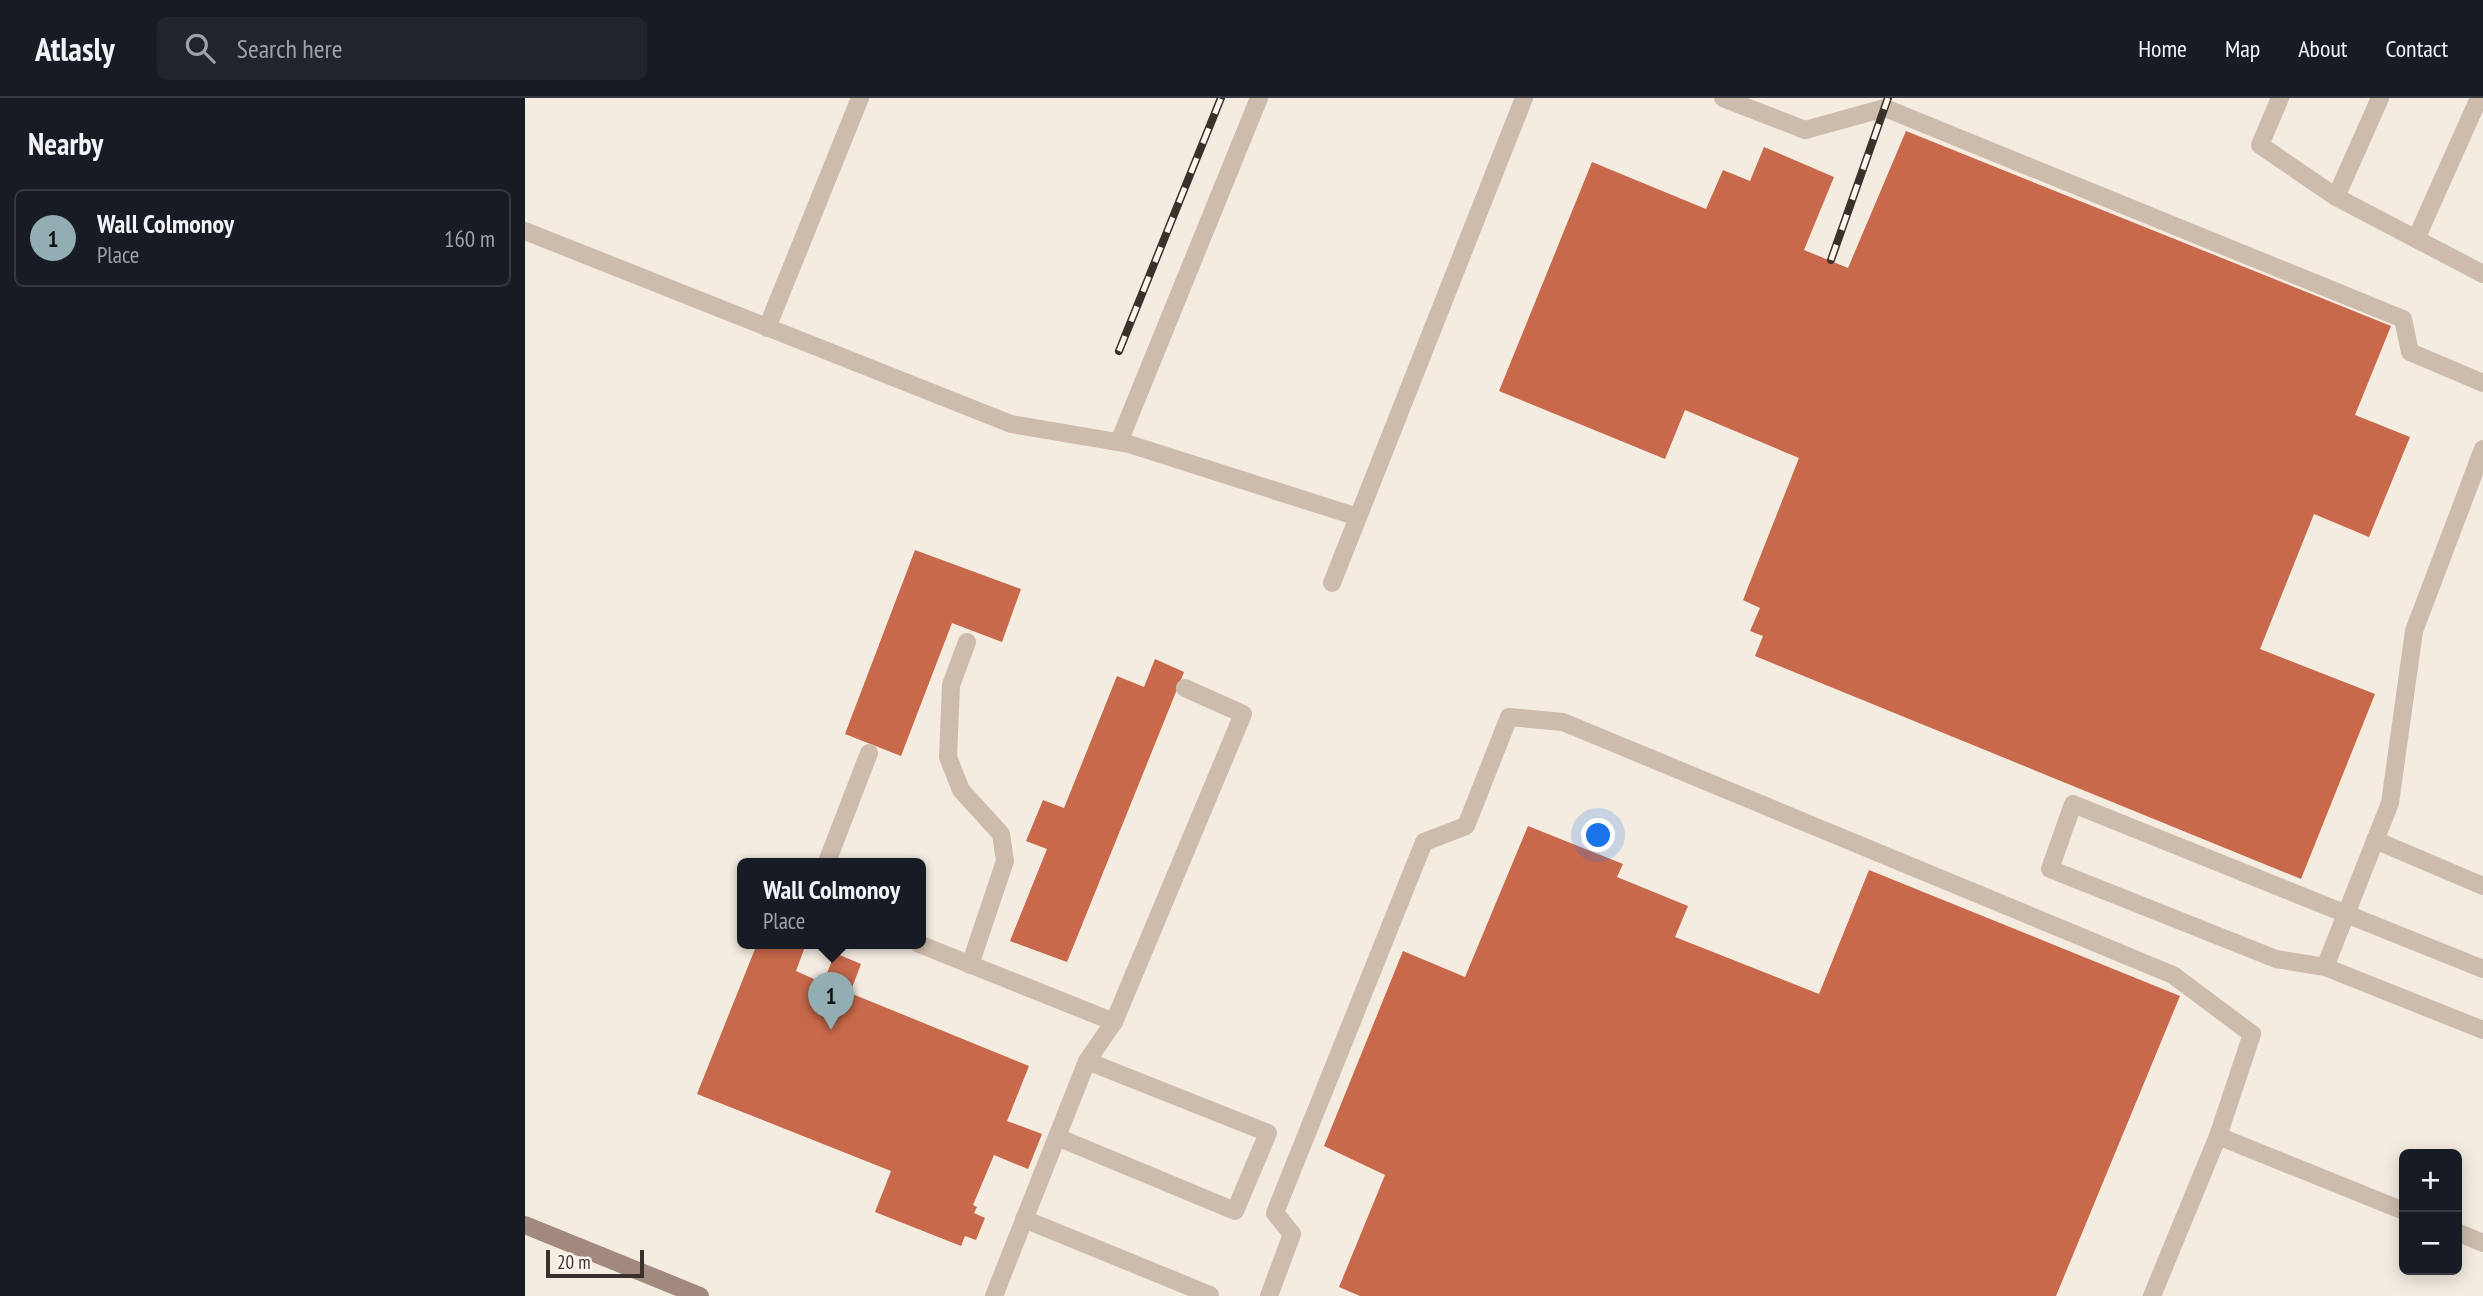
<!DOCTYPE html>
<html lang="en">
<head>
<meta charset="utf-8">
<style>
  :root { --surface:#171b24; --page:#20242c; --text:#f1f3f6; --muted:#9ea1a6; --line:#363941; --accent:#92aeb2 }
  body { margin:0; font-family:"PT Sans Narrow",sans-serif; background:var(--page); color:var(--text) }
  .controls { position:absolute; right:21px; bottom:21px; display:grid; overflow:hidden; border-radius:10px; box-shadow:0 4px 18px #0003 }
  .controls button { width:63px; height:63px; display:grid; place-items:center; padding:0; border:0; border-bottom:2px solid var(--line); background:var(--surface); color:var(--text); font:35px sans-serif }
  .scale { position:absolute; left:21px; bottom:18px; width:98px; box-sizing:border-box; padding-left:7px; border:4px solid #3b302b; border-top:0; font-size:19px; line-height:24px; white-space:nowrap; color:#3b302b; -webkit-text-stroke:5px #fbf5ee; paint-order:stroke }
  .you { position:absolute; left:1074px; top:738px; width:24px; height:24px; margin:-18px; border:5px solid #fff; border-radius:50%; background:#1a73e8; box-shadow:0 0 0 10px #1a73e833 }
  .badge { display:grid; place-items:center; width:46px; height:46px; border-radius:50%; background:var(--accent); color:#111; font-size:23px; font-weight:700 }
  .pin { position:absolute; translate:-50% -58px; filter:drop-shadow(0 2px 4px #0008) }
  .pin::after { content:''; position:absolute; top:37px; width:24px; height:21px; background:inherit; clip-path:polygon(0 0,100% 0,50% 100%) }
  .popup { position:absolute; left:212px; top:760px; width:189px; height:91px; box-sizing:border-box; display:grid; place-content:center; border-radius:10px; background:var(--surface); filter:drop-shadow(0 2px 5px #0005); font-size:23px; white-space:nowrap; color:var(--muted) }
  .popup b { font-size:26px; color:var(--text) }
  .popup::after { content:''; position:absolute; left:50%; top:100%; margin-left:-14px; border:14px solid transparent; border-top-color:var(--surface) }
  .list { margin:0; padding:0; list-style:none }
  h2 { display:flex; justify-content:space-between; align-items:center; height:91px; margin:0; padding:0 28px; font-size:30px }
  h2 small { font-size:23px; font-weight:400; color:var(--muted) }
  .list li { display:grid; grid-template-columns:46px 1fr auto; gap:21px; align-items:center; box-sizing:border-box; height:98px; margin:0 14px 14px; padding:0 14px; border:2px solid var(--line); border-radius:10px }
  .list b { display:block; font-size:26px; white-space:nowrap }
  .list p { margin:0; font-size:23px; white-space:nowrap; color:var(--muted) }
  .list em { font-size:23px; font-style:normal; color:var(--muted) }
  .icon { flex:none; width:38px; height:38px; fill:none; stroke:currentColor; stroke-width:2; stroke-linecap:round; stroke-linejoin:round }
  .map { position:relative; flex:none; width:1958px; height:1198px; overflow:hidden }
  header { display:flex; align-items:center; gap:42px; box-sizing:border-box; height:98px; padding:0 35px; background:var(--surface); border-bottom:2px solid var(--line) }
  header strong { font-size:33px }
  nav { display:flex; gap:38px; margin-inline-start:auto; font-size:24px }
  .search { width:490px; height:63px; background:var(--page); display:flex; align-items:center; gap:18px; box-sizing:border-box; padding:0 24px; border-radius:10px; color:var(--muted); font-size:26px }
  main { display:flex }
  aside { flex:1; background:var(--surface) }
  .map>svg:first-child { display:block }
</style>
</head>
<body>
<header>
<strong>Atlasly</strong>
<div class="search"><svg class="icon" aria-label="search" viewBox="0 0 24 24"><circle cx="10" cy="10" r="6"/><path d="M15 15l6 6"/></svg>Search here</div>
<nav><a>Home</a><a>Map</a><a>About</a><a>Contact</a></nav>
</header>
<main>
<aside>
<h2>Nearby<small></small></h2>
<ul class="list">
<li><span class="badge">1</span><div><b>Wall Colmonoy</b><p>Place</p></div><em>160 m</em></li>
</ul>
</aside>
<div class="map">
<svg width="1958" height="1198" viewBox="0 0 1958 1198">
  <rect width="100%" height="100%" fill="#f4ebe1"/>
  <g fill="#c8694b">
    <path d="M1381,33l485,195 -36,89 55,22 -41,100 -55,-23 -54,135 115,45 -74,185 -546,-223 8,-20 -13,-5 10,-23 -17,-8 56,-142 -114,-48 -20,49 -166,-68 93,-229 114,47 17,-39 27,11 14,-34 70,30 -30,73 44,18z"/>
    <path d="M390,452l106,39 -19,53 -50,-19 -51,133 -56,-22z"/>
    <path d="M630,561l29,13 -117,290 -57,-21 37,-92 -21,-8 17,-41 21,8 53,-132 27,11z"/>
    <path d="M1003,728l95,38 -6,13 71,29 -13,31 144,57 50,-124 311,126 -124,300h-696l-21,-9 46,-112 -61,-29 79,-195 62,26z"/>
    <path d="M232,846h49l-10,27 27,12 12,-30 26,11 -11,29 179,73 -22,55 35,13 -14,35 -34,-14 -21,50 4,2 -3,6 11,5 -9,22 -11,-4 -4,10 -86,-34 16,-41 -194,-77z"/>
  </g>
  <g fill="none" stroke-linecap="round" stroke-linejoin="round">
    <g stroke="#cdbbac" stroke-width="18">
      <path d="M1198,0l82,32 80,-22 518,211 7,33 73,31"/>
      <path d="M1755,0l-20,47 76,52 147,77"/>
      <path d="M1811,99l44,-99"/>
      <path d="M0,133l486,193 118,20 229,73"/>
      <path d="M1891,141l63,-141"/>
      <path d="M242,230l93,-230"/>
      <path d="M594,344l140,-344"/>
      <path d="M807,485l192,-485"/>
      <path d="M442,544l-16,43 -3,72 13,33 40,44 4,27 -35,104"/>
      <path d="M1850,742l108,46"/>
      <path d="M303,766l-1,-2 42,-109"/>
      <path d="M394,846l195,78"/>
      <path d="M1800,869l65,-164 24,-172 69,-182"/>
      <path d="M1958,871l-410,-165 -23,65 226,90 49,8 158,63"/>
      <path d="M532,1039l178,74 33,-78 -181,-72"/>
      <path d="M499,1121l186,76"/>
      <path d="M1932,1134l26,11"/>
      <path d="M469,1198l93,-235 27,-39 129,-308 -58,-26"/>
      <path d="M744,1198l23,-62 -17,-21 149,-371 42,-16 43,-109 54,5 610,253 79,59 -34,102"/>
      <path d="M1627,1198l66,-160 186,75"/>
    </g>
    <path stroke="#a18a7d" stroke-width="18" d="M0,1127l175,71"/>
    <g stroke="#3b302b" stroke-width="8">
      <g id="rail">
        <path d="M1306,162l57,-162"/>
        <path d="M594,253l102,-253"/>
      </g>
    </g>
    <use href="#rail" stroke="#fbf5ee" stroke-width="5" stroke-dasharray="16" stroke-linecap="butt"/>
  </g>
</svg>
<div class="controls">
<button>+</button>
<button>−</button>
</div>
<div class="scale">20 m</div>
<div class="you"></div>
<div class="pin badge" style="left:306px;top:932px">1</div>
<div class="popup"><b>Wall Colmonoy</b>Place</div>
</div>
</main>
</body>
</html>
